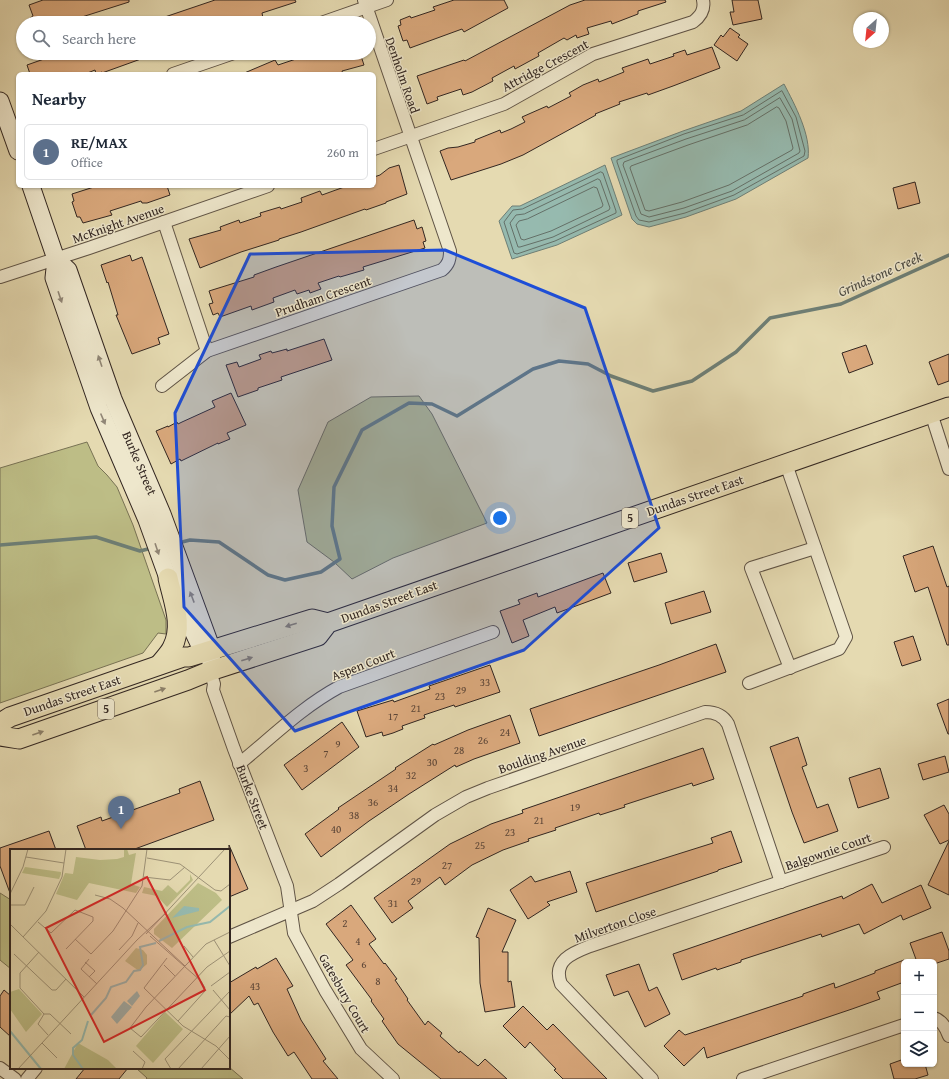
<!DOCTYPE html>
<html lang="en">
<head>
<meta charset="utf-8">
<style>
  :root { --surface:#fff; --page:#f2f2f3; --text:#1f2937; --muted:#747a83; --line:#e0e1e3; --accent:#db2777 }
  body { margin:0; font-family:"Gentium Book Plus",serif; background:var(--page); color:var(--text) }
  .controls { position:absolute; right:12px; bottom:12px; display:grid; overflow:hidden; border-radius:6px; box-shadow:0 1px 3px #0004 }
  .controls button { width:36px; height:36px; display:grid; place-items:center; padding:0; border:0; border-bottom:1px solid var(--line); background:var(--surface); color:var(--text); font:20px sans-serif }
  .compass { position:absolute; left:853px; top:12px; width:36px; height:36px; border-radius:50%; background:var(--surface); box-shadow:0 1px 3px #0004; rotate:207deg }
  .you { position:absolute; left:500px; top:518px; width:14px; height:14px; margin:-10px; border:3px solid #fff; border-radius:50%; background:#1a73e8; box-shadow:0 0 0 6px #1a73e833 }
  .badge { display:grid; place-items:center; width:26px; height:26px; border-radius:50%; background:var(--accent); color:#fff; font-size:13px; font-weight:700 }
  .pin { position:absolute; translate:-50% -33px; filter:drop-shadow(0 1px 2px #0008) }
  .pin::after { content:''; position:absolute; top:21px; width:14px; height:12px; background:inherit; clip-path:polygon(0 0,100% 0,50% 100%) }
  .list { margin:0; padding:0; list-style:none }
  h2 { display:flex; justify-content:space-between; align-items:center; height:52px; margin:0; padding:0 16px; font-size:17px }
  h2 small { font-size:13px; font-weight:400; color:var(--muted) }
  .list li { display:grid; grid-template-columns:26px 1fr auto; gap:12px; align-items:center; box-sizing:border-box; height:56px; margin:0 8px 8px; padding:0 8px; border:1px solid var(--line); border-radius:6px }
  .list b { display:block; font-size:15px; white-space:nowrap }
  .list p { margin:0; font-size:13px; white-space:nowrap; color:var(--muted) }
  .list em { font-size:13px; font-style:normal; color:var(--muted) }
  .icon { flex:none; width:22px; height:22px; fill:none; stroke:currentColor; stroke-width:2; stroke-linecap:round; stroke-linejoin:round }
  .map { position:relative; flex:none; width:949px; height:1079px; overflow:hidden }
  .search { position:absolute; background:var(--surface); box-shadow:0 1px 3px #0004; left:16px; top:16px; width:360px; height:44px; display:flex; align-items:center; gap:10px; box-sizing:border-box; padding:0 14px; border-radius:22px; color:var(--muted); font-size:15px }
  .panel { position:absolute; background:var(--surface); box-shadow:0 1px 3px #0004; left:16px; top:72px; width:360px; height:116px; border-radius:6px }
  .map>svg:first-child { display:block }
</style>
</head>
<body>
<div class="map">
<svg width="949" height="1079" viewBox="0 0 949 1079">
  <rect width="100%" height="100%" fill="#e5dab1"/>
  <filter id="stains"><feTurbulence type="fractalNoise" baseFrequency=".005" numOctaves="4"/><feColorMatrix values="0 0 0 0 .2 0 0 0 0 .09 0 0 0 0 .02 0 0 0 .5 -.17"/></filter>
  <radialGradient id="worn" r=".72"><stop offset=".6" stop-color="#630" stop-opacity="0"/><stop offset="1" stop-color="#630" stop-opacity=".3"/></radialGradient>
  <g fill="#bdbd86" stroke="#787254">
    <path d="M419,396l13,18 55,109 -94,35 -41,21 -18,-17 -27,-20 -9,-52 30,-68 43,-25z"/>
    <path d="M87,442l11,24 9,9 10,12 16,38 33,95v14l-8,-1 -15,20 -143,50v-235z"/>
    <path d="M0,893l11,7v69l-11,-9z"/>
    <path d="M229,1067l14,12h-97l1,-1 -11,-10z"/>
  </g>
  <g fill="#96baaf" stroke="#6e7f76">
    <path d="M784,84c11,21 27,51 24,74l-72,41 -50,18 -37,10 -12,-3 -5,-5 -21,-61 72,-27 58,-20z"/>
    <path d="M605,165l17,50 -65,30 -45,14 -13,-38 13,-15h8z"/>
  </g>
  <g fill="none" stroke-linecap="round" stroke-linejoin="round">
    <g stroke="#647068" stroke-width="1">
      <path d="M782,91l14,26 9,34 -1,5 -70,39 -49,18 -36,9 -10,-2 -3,-4 -19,-54v-2l67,-26 59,-19z"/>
      <path d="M780,98l12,21 8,32 -1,2 -67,38 -48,17 -35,9 -8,-3 -18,-49 1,-3 62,-23 58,-19z"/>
      <path d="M777,107l2,1 7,13 7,27 -1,2 -63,35 -47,17 -33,9 -4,-1 -15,-42 1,-2 57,-21 59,-20z"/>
      <path d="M601,172l2,1 13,38v2l-61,28 -38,13 -3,-1 -10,-31 9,-12 9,-1z"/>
      <path d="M598,179l2,1 10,28 -1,2 -56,27 -33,10h-2l-8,-24 6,-8 8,-1z"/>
      <path d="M594,187l3,1 6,17 -1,2 -51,24 -27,9 -3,-1 -5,-14 3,-4 8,-2z"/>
    </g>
    <g stroke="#6e7f76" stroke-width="3.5">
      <path d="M178,543l12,-3 29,2 49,33 17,5 36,-8 19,-13 -8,-33 2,-39 28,-57 47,-27 23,1 25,12 76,-47 26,-8 29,3 23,12 42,15 39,-10 44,-29 34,-34 71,-14 108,-49"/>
      <path d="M0,545l96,-8 44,14 12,-3"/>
    </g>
  </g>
  <g fill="#d9a87c" stroke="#322621">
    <path d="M43,0h86v2l-66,21h-40l10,-7 -4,-11z"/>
    <path d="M215,0h80l1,2 -34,11 1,5 -14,5h-96v-2z"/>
    <path d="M454,0h50l4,8 -44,24 -2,-3 -52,19 -3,-8 -4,1 -5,-15 3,-1 -1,-5 10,-4 1,2 24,-8 -2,-3z"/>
    <path d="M585,0h80l1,2 -28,9v3l-26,10 -1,-3 -24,7 2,6 -12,4 -1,-3 -9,5 -3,-2 -26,15 1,3 -24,13 -1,-3 -22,12 1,3 -21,11 -9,3 -2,-6 -24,8 1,3 -11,4 -10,-28 47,-16 1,1 105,-56z"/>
    <path d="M732,0h26l4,19 -29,6 -3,-13h4z"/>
    <path d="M730,28l10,7 -2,2 10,7 -11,17 -23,-16 7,-10 2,2z"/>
    <path d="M712,47l8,21 -47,18 -25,9 -1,-2 -28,9 1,2 -25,10 1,1 -73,40 -22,9 -50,16 -11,-29 8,-3 10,-1 17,-5v-2l25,-10 1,3 10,-4 14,-7 -3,-5 25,-11 1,2 23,-12 -2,-3 14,-8 15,-6 1,3 25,-10 -2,-4 26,-9 2,5 24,-8 -1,-2 12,-4 2,5z"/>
    <path d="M61,53h91v2l-50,18v-1l-6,2 -1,-4 -10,4h-55l-3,-9z"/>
    <path d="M304,53h56l4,12 -22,6 1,3h-101l33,-14 3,5 21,-7v-4z"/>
    <path d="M399,165l8,29 -21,8v1l-20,7 -1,-1 -64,23 -22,7v1l-38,12 -41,16 -11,-29 32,-9 -1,-3 19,-7 1,3 21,-7 -1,-3 20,-6 1,2 21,-7 -1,-4 19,-7 2,4 25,-9h27v-9l6,-2 9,-7z"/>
    <path d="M915,182l5,21 -22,6 -5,-21z"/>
    <path d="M97,186h70l3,9 -23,8h-5l-1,-2 -31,10 2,4 -29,8 -3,-6h-3l-5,-15 2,-1 -2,-7z"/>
    <path d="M414,220l3,9 5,-2 4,14 -3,1 2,6 -62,19 1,3 -24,7 -1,-1 -21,7 3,6 -11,4 -1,-3 -12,4 -2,-4 -22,8 1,4 -22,8 -1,-4 -31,11 -2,-4 -5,2 -4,-11 4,-1 -4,-12 45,-14v-2l22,-8z"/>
    <path d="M130,255l2,6 10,-4 27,77 -11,4 2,6 -28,10 -16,-39h2l-10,-33 -1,1 -6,-18z"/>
    <path d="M324,339l8,21 -51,17 1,3 -24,8v2l-20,7 -12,-32 11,-3 2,5 22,-8 -2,-4 12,-4 1,2 15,-4v2z"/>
    <path d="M866,345l7,19 -24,9 -7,-20z"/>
    <path d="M949,354v27l-11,4 -9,-23z"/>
    <path d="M231,393l15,32 -19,8 3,6 -12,5v-1l-37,18 -1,-2 -9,5 -15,-33 12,-5v1l9,-5 1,2 4,-2 33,-15 -3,-6z"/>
    <path d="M933,546l14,41 2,-1v59h-2l-19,-58 -13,5 -12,-36z"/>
    <path d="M661,553l6,19 -33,10 -6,-19z"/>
    <path d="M603,573l8,20 -54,20 -2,-6 -32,13 6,16 -17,7 -12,-32 20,-7 -2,-4 19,-7 1,4z"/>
    <path d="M704,591l7,21 -40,12 -6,-21z"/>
    <path d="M913,636l8,24 -19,6 -8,-24z"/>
    <path d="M716,644l10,28 -187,64 -9,-27 129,-44z"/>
    <path d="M490,665l10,27 -45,15 -1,-2 -30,10 1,3 -23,8 1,3 -10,4 -10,3 -1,-4 -16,5 -9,-26 36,-11 1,2 36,-13 -1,-3z"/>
    <path d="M949,699v35h-1l-11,-30z"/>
    <path d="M510,715l10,28 -46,16 -18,8 -1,-2 -46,29 -40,27 -48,36 -16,-23 34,-25 -1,-1 58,-39 -1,-1 38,-24 1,1 34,-15z"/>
    <path d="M342,722l17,25 -57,43 -18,-25z"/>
    <path d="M798,737l9,28 -5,2 15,41 11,-4 10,27 -34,12 -12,-31 -22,-65z"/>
    <path d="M703,748l11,31 -21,7 -1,-3 -28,9 -40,13 1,2 -25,8 -1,-2 -44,15 1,2 -28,9 1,2 -26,9 -31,15 -27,20 -5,-8 -32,24 5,7 -21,15 -18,-25 76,-54 41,-20 32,-11 -1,-3z"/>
    <path d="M945,756l4,16 -26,8 -5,-16z"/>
    <path d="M880,768l9,30 -31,10 -9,-30z"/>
    <path d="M200,781l14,39 -82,30h-46l-9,-24 24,-9 1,4 78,-28 -1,-4z"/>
    <path d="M944,805l5,9v26l-9,4 -16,-29z"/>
    <path d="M49,831l7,19h-45v43h-1l-10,-27v-18z"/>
    <path d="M731,831l11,31 -24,8v1l-122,41 -10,-29 127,-40 -2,-5z"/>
    <path d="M949,841v54l-21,-10z"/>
    <path d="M229,845l19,44 -19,8z"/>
    <path d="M570,871l7,21 -30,10 3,3 -22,14 -18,-29 21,-14 4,6z"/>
    <path d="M872,884l10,19 39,-18 10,23 -28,12 -2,-5 -37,19 -5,-10 -37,13 -1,-3 -80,26v2l-24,8 -1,-2 -34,12 -9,-26 169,-58 1,3z"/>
    <path d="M351,905l25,34 -7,5 15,20 1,-1 12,16 -2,1 13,19 -1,1 18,25 3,-4 14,12 -2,3 19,17 1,-2 18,15 7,-7 22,20h-66l-43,-35 -16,-23 2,-2 -13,-18 1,-1 -26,-35 7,-5 -27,-36z"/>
    <path d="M488,908l28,12 -14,32h6v30l3,-1 4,26 -30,5 -5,-29 -1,-45 -3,-1z"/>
    <path d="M942,932l7,19v8l-15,5v-2h-17l-7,-19z"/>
    <path d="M276,958l17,28 -6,3 14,31 25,39 -3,2 15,18h-26l-18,-27 -6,4 -15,-24 -15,-29 -4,2 -5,-9 -20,19v-32l27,-16 1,2z"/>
    <path d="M904,960v22l-27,10 3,7 -28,10 -145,49 -3,-11 -20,19 -20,-20 15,-16 6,5 118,-39v-2l31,-11 1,5 40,-15v-2z"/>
    <path d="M639,964l10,27 8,-4 13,27 -25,13 -17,-36 -14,5 -8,-21z"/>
    <path d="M4,990l7,6v41l-11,-10v-31z"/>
    <path d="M523,1006l24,24 6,-6 54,55h-44l-9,-9 2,-1 -26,-27 -5,6 -22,-22z"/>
    <path d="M904,1059v5h21l3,11 -13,4h-21l-4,-15z"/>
    <path d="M85,1068h43l-9,11h-43z"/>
  </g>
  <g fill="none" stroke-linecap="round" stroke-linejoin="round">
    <g stroke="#5f5345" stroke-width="14">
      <g id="street">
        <path d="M321,23l66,-23"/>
        <path d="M173,74l61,-21"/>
        <path d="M374,149l130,-45 89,-50 100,-32c8,-6 12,-12 10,-22"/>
        <path d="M164,222l43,129"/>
        <path d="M0,277l89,-29 179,-62"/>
        <path d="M162,386l45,-35 235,-81c7,-6 8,-11 8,-19l-86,-251"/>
        <path d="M931,413l18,56"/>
        <path d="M790,668l-39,-100 64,-20"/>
        <path d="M210,671l4,13 -1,6 21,59 53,137 7,47 31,57 36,59 32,30"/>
        <path d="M749,683l90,-34 7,-12 -60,-173"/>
        <path d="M239,764c33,-27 63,-57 100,-77l154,-55"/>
        <path d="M229,937l84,-36 26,-17 96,-69 31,-18 22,-9 217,-76c10,0 18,3 23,12l53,158"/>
        <path d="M934,1018c8,2 12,10 15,18"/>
        <path d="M0,1068l15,11"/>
        <path d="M27,1079l9,-11"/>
        <path d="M652,1079l-91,-95c-9,-23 11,-31 29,-38l294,-99"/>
        <path d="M743,1079l161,-54"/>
      </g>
    </g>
    <g stroke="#322621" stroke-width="19">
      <g id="secondary">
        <path d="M0,101l18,50"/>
        <path d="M31,186l25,73 12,11 45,129 49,115 50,136 -1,13"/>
        <path d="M56,259l-2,19 45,130 48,112 21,58 36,76"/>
      </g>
    </g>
    <g stroke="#322621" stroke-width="21">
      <g id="primary">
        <path d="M159,665c4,-5 10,-11 13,-17 12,-22 1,-47 -4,-70"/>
        <path d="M0,723l10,-6 173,-60h6l123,-38 16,4"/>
        <path d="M0,736l19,3 169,-59 22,-9 108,-35 10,-13 621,-216"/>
      </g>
    </g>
    <use href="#street" stroke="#eee7cc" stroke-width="12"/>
    <use href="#secondary" stroke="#eee7cc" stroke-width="17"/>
    <use href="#primary" stroke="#e5dab1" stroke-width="19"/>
  </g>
  <defs><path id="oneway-solid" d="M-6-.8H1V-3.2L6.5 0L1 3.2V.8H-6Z"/></defs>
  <g fill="#908676">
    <use href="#oneway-solid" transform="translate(60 297) rotate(71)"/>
    <use href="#oneway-solid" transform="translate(100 361) rotate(-109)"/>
    <use href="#oneway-solid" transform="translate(103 419) rotate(67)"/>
    <use href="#oneway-solid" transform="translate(157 549) rotate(71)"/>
    <use href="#oneway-solid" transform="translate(192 597) rotate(-111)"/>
  </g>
  <g fill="#8c8069">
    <use href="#oneway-solid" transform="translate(291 625) rotate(163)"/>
    <use href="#oneway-solid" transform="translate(247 659) rotate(-18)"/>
    <use href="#oneway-solid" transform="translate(160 690) rotate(-19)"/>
    <use href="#oneway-solid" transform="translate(38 733) rotate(-19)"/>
  </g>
  <path fill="#1d4ed8" fill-opacity="0.2" stroke="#1d4ed8" stroke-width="3" stroke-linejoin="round" d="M445,250l140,58 74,220 -135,122 -229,81 -111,-124 -9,-194 75,-159z"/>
  <g text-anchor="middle" stroke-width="3" stroke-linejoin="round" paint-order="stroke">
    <g font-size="11" fill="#5c4638">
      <text x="485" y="686">33</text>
      <text x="461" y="694">29</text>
      <text x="440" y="700">23</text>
      <text x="416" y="712">21</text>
      <text x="393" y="720">17</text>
      <text x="505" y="736">24</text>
      <text x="483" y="744">26</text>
      <text x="338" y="748">9</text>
      <text x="459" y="754">28</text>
      <text x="326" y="757">7</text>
      <text x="432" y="766">30</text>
      <text x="306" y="772">3</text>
      <text x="411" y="779">32</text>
      <text x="393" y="792">34</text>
      <text x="373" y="806">36</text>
      <text x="575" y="811">19</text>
      <text x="354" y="819">38</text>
      <text x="539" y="824">21</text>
      <text x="336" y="833">40</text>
      <text x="510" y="836">23</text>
      <text x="480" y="849">25</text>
      <text x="447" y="869">27</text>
      <text x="416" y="885">29</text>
      <text x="393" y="907">31</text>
      <text x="345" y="927">2</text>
      <text x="358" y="945">4</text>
      <text x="364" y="968">6</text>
      <text x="378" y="985">8</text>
      <text x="255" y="990">43</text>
    </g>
    <g fill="#eee7cc" stroke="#6a6054" stroke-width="1">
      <rect x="622" y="508" width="16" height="20" rx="3"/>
      <rect x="98" y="699" width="16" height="20" rx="3"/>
    </g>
    <g font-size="12" font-weight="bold" fill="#322621">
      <text x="630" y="522">5</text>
      <text x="106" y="713">5</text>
    </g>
    <g font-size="13" fill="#322621" stroke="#eee7cc">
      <text transform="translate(545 65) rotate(-28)" y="5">Attridge Crescent</text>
      <text transform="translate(403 75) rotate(71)" y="5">Denholm Road</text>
      <text transform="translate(118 223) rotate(-19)" y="5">McKnight Avenue</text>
      <text transform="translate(323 296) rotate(-19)" y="5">Prudham Crescent</text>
      <text transform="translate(140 463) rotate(67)" y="5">Burke Street</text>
      <text transform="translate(695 495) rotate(-19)" y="5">Dundas Street East</text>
      <text transform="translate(389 601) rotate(-20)" y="5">Dundas Street East</text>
      <text transform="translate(363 664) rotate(-21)" y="5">Aspen Court</text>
      <text transform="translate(72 695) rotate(-19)" y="5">Dundas Street East</text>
      <text transform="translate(542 754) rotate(-19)" y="5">Boulding Avenue</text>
      <text transform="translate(253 797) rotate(69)" y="5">Burke Street</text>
      <text transform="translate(828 851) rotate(-19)" y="5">Balgownie Court</text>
      <text transform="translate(615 924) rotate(-19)" y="5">Milverton Close</text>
      <text transform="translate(345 993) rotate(60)" y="5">Gatesbury Court</text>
    </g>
    <g font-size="14" font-style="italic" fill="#4b4b44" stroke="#eee7cc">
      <text transform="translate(880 274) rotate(-24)" y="5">Grindstone Creek</text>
    </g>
  </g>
  <g transform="translate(10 849)">
    <rect width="220" height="220" fill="#e5dab1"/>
    <path d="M114,0h3l2,6 7,-2 -5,31 9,3 -4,6 -47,-10 -12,17 -21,-6 9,-21 8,1 3,-17 24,3 17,-1 7,-2zM15,18l36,5v2l-2,5 -37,-6zM180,25l3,6 -26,27 -10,-11 -15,-3 2,-6 18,4 6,-6 9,8 13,-13zM188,34l18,10 6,7 -50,48 -18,-14v-5zM126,99l7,2 4,5v9l-8,7 -14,-10zM9,140l23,25 -16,18 -16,-23v-17zM155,163l18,17 -30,34 -17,-17zM68,194l30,17 9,9h-53z" fill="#bdbd86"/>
    <path d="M174,57l15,2v3l-27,7zM127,142l3,5 -8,10 -5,-5zM114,152l8,6 -15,17 -6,-7z" fill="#96baaf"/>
    <path fill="none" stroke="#96baaf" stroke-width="2" d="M149,92l28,-14 23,-5 20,-16M81,166l15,-17 5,-11 15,-5 8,-11 6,-1 3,-5 -3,-18 16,-4M0,182l31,38M73,220l-10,-14v-7l9,-8 6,-19"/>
    <path fill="none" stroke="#9d9277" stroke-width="1" d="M82,0h25M16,8l38,6M137,9l33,6 35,26 6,1 9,-7M134,28l26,3 15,-13M0,45l13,-27 5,-18M85,46l15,4 13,9 62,58M0,56h15l9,-18M28,73l13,11 24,-23 18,7v4l-27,28M0,75l74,73M220,83l-24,12 -60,63 -16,21 11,9 66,-70 23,-16M136,85l79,-85M140,87l51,45 4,7M13,88l23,-26 16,-34 4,-28M65,90l16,15 22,-23 29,-45 5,-37M204,91l16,26M174,97l9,11M109,101l13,-14 6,-13M29,103l-19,21v15l24,26h6l21,20M4,105l38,36h4l10,-11M157,109l-23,30 39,38 33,20 14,14M79,110l-8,10 16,15M75,113l10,9 -6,6M154,116l11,11M201,137l19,-14M203,141l17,20M34,165l-6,10 10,11M168,172l27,-30M32,194l15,15M123,202l12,11 -3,7M8,220l119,-129 30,-28M161,220l-6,-10 65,-68M168,220l48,-53 4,1M191,220l29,-33"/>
    <path fill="#d62828" fill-opacity="0.15" stroke="#d62828" stroke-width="2" d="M137,28l58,113 -101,52 -58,-114z"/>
    <rect width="220" height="220" fill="none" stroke="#322621" stroke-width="2"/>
  </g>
  <rect width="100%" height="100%" filter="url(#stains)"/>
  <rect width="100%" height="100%" fill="url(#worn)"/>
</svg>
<div class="controls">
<button>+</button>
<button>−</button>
<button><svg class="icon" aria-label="layers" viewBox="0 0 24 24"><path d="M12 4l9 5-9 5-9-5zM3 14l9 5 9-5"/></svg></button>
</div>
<svg class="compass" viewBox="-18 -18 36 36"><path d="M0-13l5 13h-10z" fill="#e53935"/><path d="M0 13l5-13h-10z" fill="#747a83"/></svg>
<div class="you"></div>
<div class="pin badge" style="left:121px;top:829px;background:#5c6f8a">1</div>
<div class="search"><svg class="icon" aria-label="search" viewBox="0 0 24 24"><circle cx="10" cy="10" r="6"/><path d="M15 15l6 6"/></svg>Search here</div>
<section class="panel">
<h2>Nearby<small></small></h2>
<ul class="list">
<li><span class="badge" style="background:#5c6f8a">1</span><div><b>RE/MAX</b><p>Office</p></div><em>260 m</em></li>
</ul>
</section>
</div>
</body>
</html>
